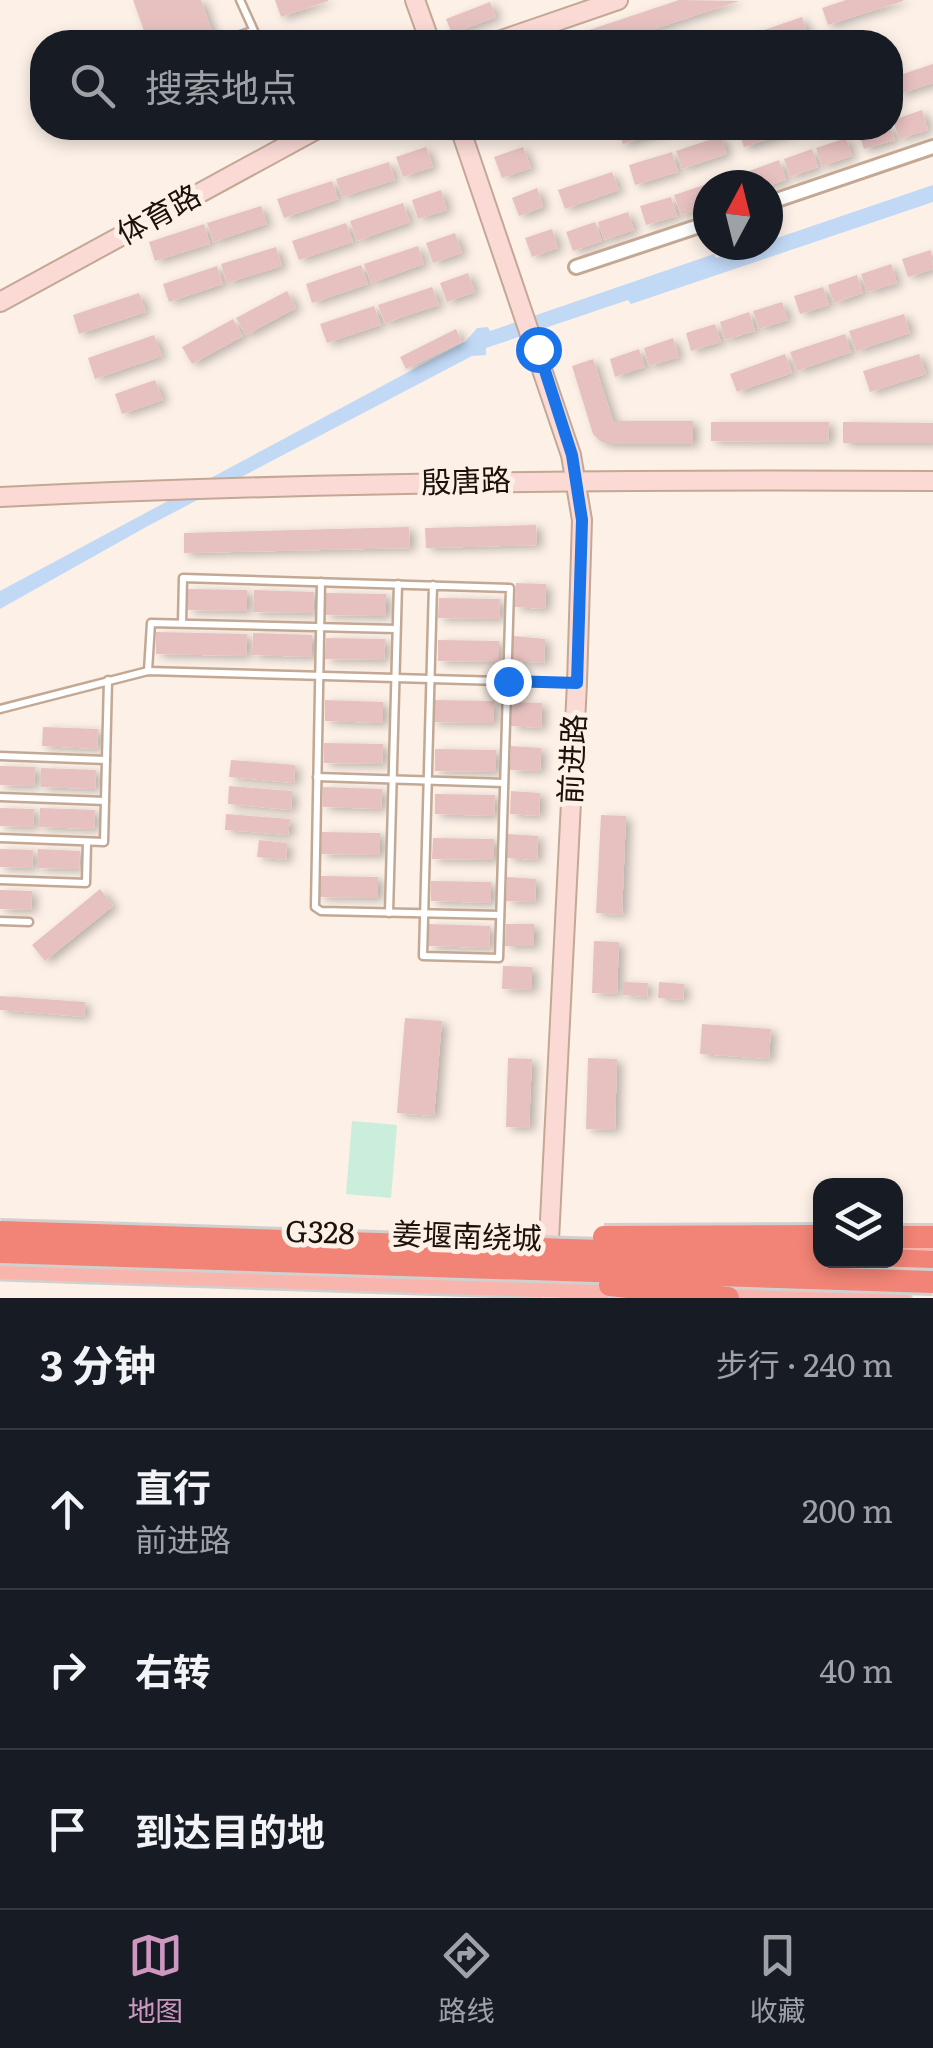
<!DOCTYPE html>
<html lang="zh">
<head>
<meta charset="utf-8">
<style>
  :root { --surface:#171b24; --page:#242831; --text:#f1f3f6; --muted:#9ea1a6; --line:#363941; --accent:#cd97c0 }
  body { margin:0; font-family:Literata,"Noto Sans SC",serif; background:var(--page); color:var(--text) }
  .controls { position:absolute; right:30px; bottom:30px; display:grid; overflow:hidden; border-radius:20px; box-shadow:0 5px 15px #0003 }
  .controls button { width:90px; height:90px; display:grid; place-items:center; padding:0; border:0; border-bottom:2px solid var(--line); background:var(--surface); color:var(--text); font:50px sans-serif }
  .compass { position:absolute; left:693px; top:170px; width:90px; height:90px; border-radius:50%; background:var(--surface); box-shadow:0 5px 15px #0003; rotate:7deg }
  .stop { position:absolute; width:30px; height:30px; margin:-22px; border:8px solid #1a73e8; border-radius:50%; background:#fff }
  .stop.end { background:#1a73e8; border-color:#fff; box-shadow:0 2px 10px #0008 }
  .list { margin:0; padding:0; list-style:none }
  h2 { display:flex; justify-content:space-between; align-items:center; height:130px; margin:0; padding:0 40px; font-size:42px }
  h2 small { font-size:32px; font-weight:400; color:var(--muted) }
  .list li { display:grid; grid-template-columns:65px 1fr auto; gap:30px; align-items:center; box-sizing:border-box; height:160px; padding:0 40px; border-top:2px solid var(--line) }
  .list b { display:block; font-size:38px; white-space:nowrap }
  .list p { margin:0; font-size:32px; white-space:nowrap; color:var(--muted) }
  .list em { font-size:32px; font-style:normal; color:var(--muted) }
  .icon { flex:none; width:55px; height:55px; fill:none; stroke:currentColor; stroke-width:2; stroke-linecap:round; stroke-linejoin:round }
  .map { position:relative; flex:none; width:933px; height:1298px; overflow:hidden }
  .search { position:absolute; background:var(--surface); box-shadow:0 5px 15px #0003; left:30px; right:30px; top:30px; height:110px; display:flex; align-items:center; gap:25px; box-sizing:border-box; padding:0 35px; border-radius:40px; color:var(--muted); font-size:38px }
  .sheet { height:610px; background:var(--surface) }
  nav { display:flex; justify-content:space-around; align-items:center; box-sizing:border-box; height:140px; border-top:2px solid var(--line); background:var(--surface); font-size:28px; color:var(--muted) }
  nav a { display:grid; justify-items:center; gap:5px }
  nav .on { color:var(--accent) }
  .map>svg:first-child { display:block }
</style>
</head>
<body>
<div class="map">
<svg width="933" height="1298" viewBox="0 0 933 1298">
  <defs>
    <filter id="shadow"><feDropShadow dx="5.5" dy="3" stdDeviation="5" flood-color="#0004"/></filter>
  </defs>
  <rect width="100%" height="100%" fill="#fcf0e7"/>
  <path fill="#caeddc" d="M352,1121l45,4 -6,73 -45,-4z"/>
  <path fill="#c2d9f6" d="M933,185v17l-302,102 -3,-4 -142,48v7l-14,1 -326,171 -146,82v-18l466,-250 11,-13 11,-1 2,4 224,-77 2,4 39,-13h13v-4z"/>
  <g fill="#e6c1c0" filter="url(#shadow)">
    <path d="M133,0h68l14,40 -67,2z"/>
    <path d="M275,0h53v1l-47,16z"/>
    <path d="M679,0l60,1 -124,41h-28l-4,-10z"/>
    <path d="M846,0h57v1l-75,24 -6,-17z"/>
    <path d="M490,2l6,15 -44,17 -6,-15z"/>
    <path d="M802,17l6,18 -21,7h-58z"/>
    <path d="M933,64v19l-33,11 -6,-17z"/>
    <path d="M922,110l6,20 -29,9 -6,-19z"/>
    <path d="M618,128h45l1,3 -41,13z"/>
    <path d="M787,128l1,5 -44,14 -6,-18z"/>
    <path d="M870,128h21l4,12 -31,9 -6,-18z"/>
    <path d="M721,136l6,18 -45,15 -6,-18z"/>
    <path d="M846,138l6,18 -30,10 -6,-18z"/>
    <path d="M426,147l7,20 -30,10 -7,-20z"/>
    <path d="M523,147l8,21 -29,10 -8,-21z"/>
    <path d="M812,149l6,18 -28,10 -6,-18z"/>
    <path d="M672,152l6,20 -43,13 -6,-20z"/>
    <path d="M779,160l7,20 -18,6 -14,-1 -5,-14z"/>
    <path d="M389,162l6,18 -53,17 -6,-18z"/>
    <path d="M612,172l7,18 -54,19 -7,-19z"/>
    <path d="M332,181l6,18 -54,19 -7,-19z"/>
    <path d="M704,185l4,21 -27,9 -7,-20z"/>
    <path d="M537,188l6,19 -24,9 -7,-18z"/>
    <path d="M441,190l6,20 -29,9 -6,-19z"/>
    <path d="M671,197l6,19 -31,9 -6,-19z"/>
    <path d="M403,203l7,19 -53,19 -7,-20z"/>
    <path d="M261,206l6,18 -54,18 -6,-19z"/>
    <path d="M628,212l6,18 -30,10 -6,-18z"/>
    <path d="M595,222l7,19 -29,10 -7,-19z"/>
    <path d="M346,223l7,19 -54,18 -7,-19z"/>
    <path d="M204,224l6,20 -55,17 -6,-19z"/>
    <path d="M552,229l6,19 -26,9 -7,-19z"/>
    <path d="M455,233l7,20 -29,10 -7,-20z"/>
    <path d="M418,246l6,18 -53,19 -7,-19z"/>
    <path d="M276,247l6,19 -55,17 -6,-19z"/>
    <path d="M931,250l2,19 -25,8 -6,-18z"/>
    <path d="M891,264l6,19 -30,9 -6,-18z"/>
    <path d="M361,265l7,19 -56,19 -6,-19z"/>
    <path d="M217,266l6,18 -54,18 -6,-18z"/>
    <path d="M468,273l7,19 -28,10 -7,-19z"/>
    <path d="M857,275l6,18 -29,10 -6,-18z"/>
    <path d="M432,287l7,18 -54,18 -7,-18z"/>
    <path d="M823,287l6,18 -29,9 -6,-18z"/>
    <path d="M287,291l9,17 -50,27 -10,-17z"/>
    <path d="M139,293l7,19 -67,22 -6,-19z"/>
    <path d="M782,302l6,18 -29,9 -6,-18z"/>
    <path d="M374,306l7,19 -54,18 -7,-19z"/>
    <path d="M749,312l6,19 -30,9 -5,-18z"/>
    <path d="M904,314l6,19 -54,18 -7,-20z"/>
    <path d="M233,319l10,17 -51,28 -10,-17z"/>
    <path d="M715,324l6,18 -30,9 -5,-18z"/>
    <path d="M456,329l6,13 -56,27 -6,-12z"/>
    <path d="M845,334l6,18 -54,19 -7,-19z"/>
    <path d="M154,335l8,21 -67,23 -7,-21z"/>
    <path d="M673,338l6,19 -30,9 -5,-18z"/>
    <path d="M639,349l6,18 -30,10 -5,-18z"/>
    <path d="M785,354l7,19 -55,19 -7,-18z"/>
    <path d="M919,354l7,20 -56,18 -7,-21z"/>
    <path d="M593,359l20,62h80v23h-86l-7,-3 -7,-7 -21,-68z"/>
    <path d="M155,380l8,20 -41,14 -7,-20z"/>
    <path d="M711,422h118l-1,20 -117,-1z"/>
    <path d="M843,422l90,1v20h-90z"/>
    <path d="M536,525l1,20 -111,3 -1,-20z"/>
    <path d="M409,527l1,21 -226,5v-20z"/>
    <path d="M516,583l30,1 -1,25 -30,-2z"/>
    <path d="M188,589l59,1v21l-59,-1z"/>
    <path d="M254,590l60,2 -1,21 -60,-1z"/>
    <path d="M326,593l60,1v22l-61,-1z"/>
    <path d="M439,598l61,1 -1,20 -61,-1z"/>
    <path d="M156,632l91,2 -1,22 -90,-2z"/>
    <path d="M253,633l59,2v22l-60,-2z"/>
    <path d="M514,636l31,3 -1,24 -32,-2z"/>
    <path d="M326,638l59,1 -1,21 -59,-1z"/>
    <path d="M438,640l61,1v21l-61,-1z"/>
    <path d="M325,700l58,2v21l-58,-2z"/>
    <path d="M433,700l61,1v22l-62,-1z"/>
    <path d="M512,702l30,1 -1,25 -30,-2z"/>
    <path d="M43,727l55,2 -1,20 -55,-3z"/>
    <path d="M324,743l59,1 -1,20 -58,-1z"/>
    <path d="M511,746l30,2 -1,23 -30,-1z"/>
    <path d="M435,749l61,1v22l-61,-1z"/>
    <path d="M231,760l64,5 -1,18 -65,-6z"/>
    <path d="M0,766l35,1 -1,19 -34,-1z"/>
    <path d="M41,768l55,2 -1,19 -54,-2z"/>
    <path d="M229,786l63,5 -1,19 -63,-6z"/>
    <path d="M323,787l59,2 -1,20 -58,-2z"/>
    <path d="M511,791l29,2 -1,23 -29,-2z"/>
    <path d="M435,794l60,1 -1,21 -59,-2z"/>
    <path d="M0,808l34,1 -1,18 -33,-1z"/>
    <path d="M40,808l55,2 -1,19 -55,-2z"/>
    <path d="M226,814l64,5 -2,16 -63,-5z"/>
    <path d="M601,815l25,1 -4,99 -26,-2z"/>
    <path d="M322,832l58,1v22l-59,-1z"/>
    <path d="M508,834l30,2 -1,24 -30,-2z"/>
    <path d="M433,838l61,1v21l-62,-1z"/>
    <path d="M259,840l28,3 -1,17 -29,-3z"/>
    <path d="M0,849l33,1 -1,18 -32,-1z"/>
    <path d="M38,849l42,2 -1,18 -41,-1z"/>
    <path d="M320,876l58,1v21l-59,-1z"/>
    <path d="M507,877l29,2 -1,23 -29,-1z"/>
    <path d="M431,881l60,1v21l-60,-2z"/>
    <path d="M100,889l13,17 -68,55 -13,-16z"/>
    <path d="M0,890l32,1 -1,19 -31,-1z"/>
    <path d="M429,924l61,2 -1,22 -60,-2z"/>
    <path d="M506,924h28v22h-29z"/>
    <path d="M594,941l25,1 -2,52 -25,-1z"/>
    <path d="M503,966l29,1v23l-30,-1z"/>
    <path d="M623,982l25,1 -1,14 -24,-2z"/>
    <path d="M659,982l25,2 -1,16 -25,-2z"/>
    <path d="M0,996l85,6 -1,15 -84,-7z"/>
    <path d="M405,1018l37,3 -8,95 -37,-3z"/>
    <path d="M702,1024l69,5 -2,30 -69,-5z"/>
    <path d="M508,1058l24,1 -3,69 -23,-1z"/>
    <path d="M588,1058l29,1 -2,71 -29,-1z"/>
  </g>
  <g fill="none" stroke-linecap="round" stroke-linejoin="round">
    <g stroke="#c3a894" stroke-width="11">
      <g id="lane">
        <path d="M240,0l19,42"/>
        <path d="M221,42l31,-11"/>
        <path d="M321,582l-6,325 6,4 179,4"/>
        <path d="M182,623l1,-45 327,10 -11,370 -76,-2 10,-371"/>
        <path d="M148,671l3,-48 245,6"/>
        <path d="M0,709l148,-38 425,12"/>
        <path d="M0,756l106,4"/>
        <path d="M317,777l187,6"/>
        <path d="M0,797l105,4"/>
        <path d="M0,838l104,4 4,-162"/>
        <path d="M0,880l86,3 1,-41"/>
        <path d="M389,913l9,-329"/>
        <path d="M0,921l29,1"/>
      </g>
    </g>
    <g stroke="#c3a894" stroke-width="18">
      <g id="street">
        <path d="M768,203l165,-56"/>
        <path d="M576,267l132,-44"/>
      </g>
    </g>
    <g stroke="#c3a894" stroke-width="22">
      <g id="secondary">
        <path d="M415,0l15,42"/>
        <path d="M496,42l122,-42"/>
        <path d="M460,128l111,327 11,65 -5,163 -28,557 -1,49 4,9"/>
        <path d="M0,302l319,-174"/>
        <path d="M0,497c311,-15 622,-18 933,-16"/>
      </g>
    </g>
    <g stroke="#d2d0ce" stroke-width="25">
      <g id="primary">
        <path d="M896,1249h37"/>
        <path d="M0,1269l628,21"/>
        <path d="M712,1291l188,7"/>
      </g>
    </g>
    <g stroke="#d2d0ce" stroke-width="28">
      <g id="highway">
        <path d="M896,1237h37"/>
        <path d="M890,1260l43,2"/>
      </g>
    </g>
    <use href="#lane" stroke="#fff" stroke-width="6"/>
    <use href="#street" stroke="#fff" stroke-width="12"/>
    <use href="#secondary" stroke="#fbdad6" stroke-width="18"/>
    <use href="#primary" stroke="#f7b5ad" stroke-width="20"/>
    <use href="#highway" stroke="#f18476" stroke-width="22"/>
    <g stroke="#d2d0ce" stroke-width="28" stroke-linecap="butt">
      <g id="highway-bridge">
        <path d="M0,1232l820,26"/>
        <path d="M604,1237l216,-1"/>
        <path d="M0,1252l933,30"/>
        <path d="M610,1285l118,13"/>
      </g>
    </g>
    <use href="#highway-bridge" stroke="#f18476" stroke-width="22"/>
  </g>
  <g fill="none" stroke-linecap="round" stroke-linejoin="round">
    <path stroke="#1a73e8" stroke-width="12" d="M508,681l69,2 5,-163 -10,-65 -34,-106"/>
  </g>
  <g text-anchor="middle" stroke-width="10" stroke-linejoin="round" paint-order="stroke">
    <g font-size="30" fill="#1c120b" stroke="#fcf0e7">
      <text transform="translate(159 215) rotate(-29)" y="10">体育路</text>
      <text transform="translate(466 482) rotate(-2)" y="10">殷唐路</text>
      <text transform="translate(573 759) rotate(-87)" y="10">前进路</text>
      <text transform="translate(320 1233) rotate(2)" y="10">G328</text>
      <text transform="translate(467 1237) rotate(2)" y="10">姜堰南绕城</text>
    </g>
  </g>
</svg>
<div class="controls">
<button><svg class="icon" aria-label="layers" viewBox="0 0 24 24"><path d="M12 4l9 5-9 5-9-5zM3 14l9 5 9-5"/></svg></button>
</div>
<svg class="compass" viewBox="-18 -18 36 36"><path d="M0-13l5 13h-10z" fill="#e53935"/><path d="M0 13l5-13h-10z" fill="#9ea1a6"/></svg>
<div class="stop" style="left:538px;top:349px"></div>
<div class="stop end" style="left:508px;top:681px"></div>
<div class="search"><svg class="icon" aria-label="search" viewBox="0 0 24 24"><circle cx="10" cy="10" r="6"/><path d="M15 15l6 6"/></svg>搜索地点</div>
</div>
<section class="sheet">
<h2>3 分钟<small>步行 · 240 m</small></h2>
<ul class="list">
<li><svg class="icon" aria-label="ahead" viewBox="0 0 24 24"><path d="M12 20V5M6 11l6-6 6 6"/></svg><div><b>直行</b><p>前进路</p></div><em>200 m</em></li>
<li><svg class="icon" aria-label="right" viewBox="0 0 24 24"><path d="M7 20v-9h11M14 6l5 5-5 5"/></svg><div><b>右转</b></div><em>40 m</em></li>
<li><svg class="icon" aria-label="arrive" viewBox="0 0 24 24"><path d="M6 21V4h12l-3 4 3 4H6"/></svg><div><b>到达目的地</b></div></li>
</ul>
</section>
<nav>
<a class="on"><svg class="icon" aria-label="map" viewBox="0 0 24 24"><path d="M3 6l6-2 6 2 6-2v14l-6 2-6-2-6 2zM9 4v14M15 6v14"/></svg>地图</a>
<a><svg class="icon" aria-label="directions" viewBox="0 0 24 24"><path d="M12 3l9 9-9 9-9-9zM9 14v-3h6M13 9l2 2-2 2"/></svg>路线</a>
<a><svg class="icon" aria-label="saved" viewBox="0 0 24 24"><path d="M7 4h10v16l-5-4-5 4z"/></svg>收藏</a>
</nav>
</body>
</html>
